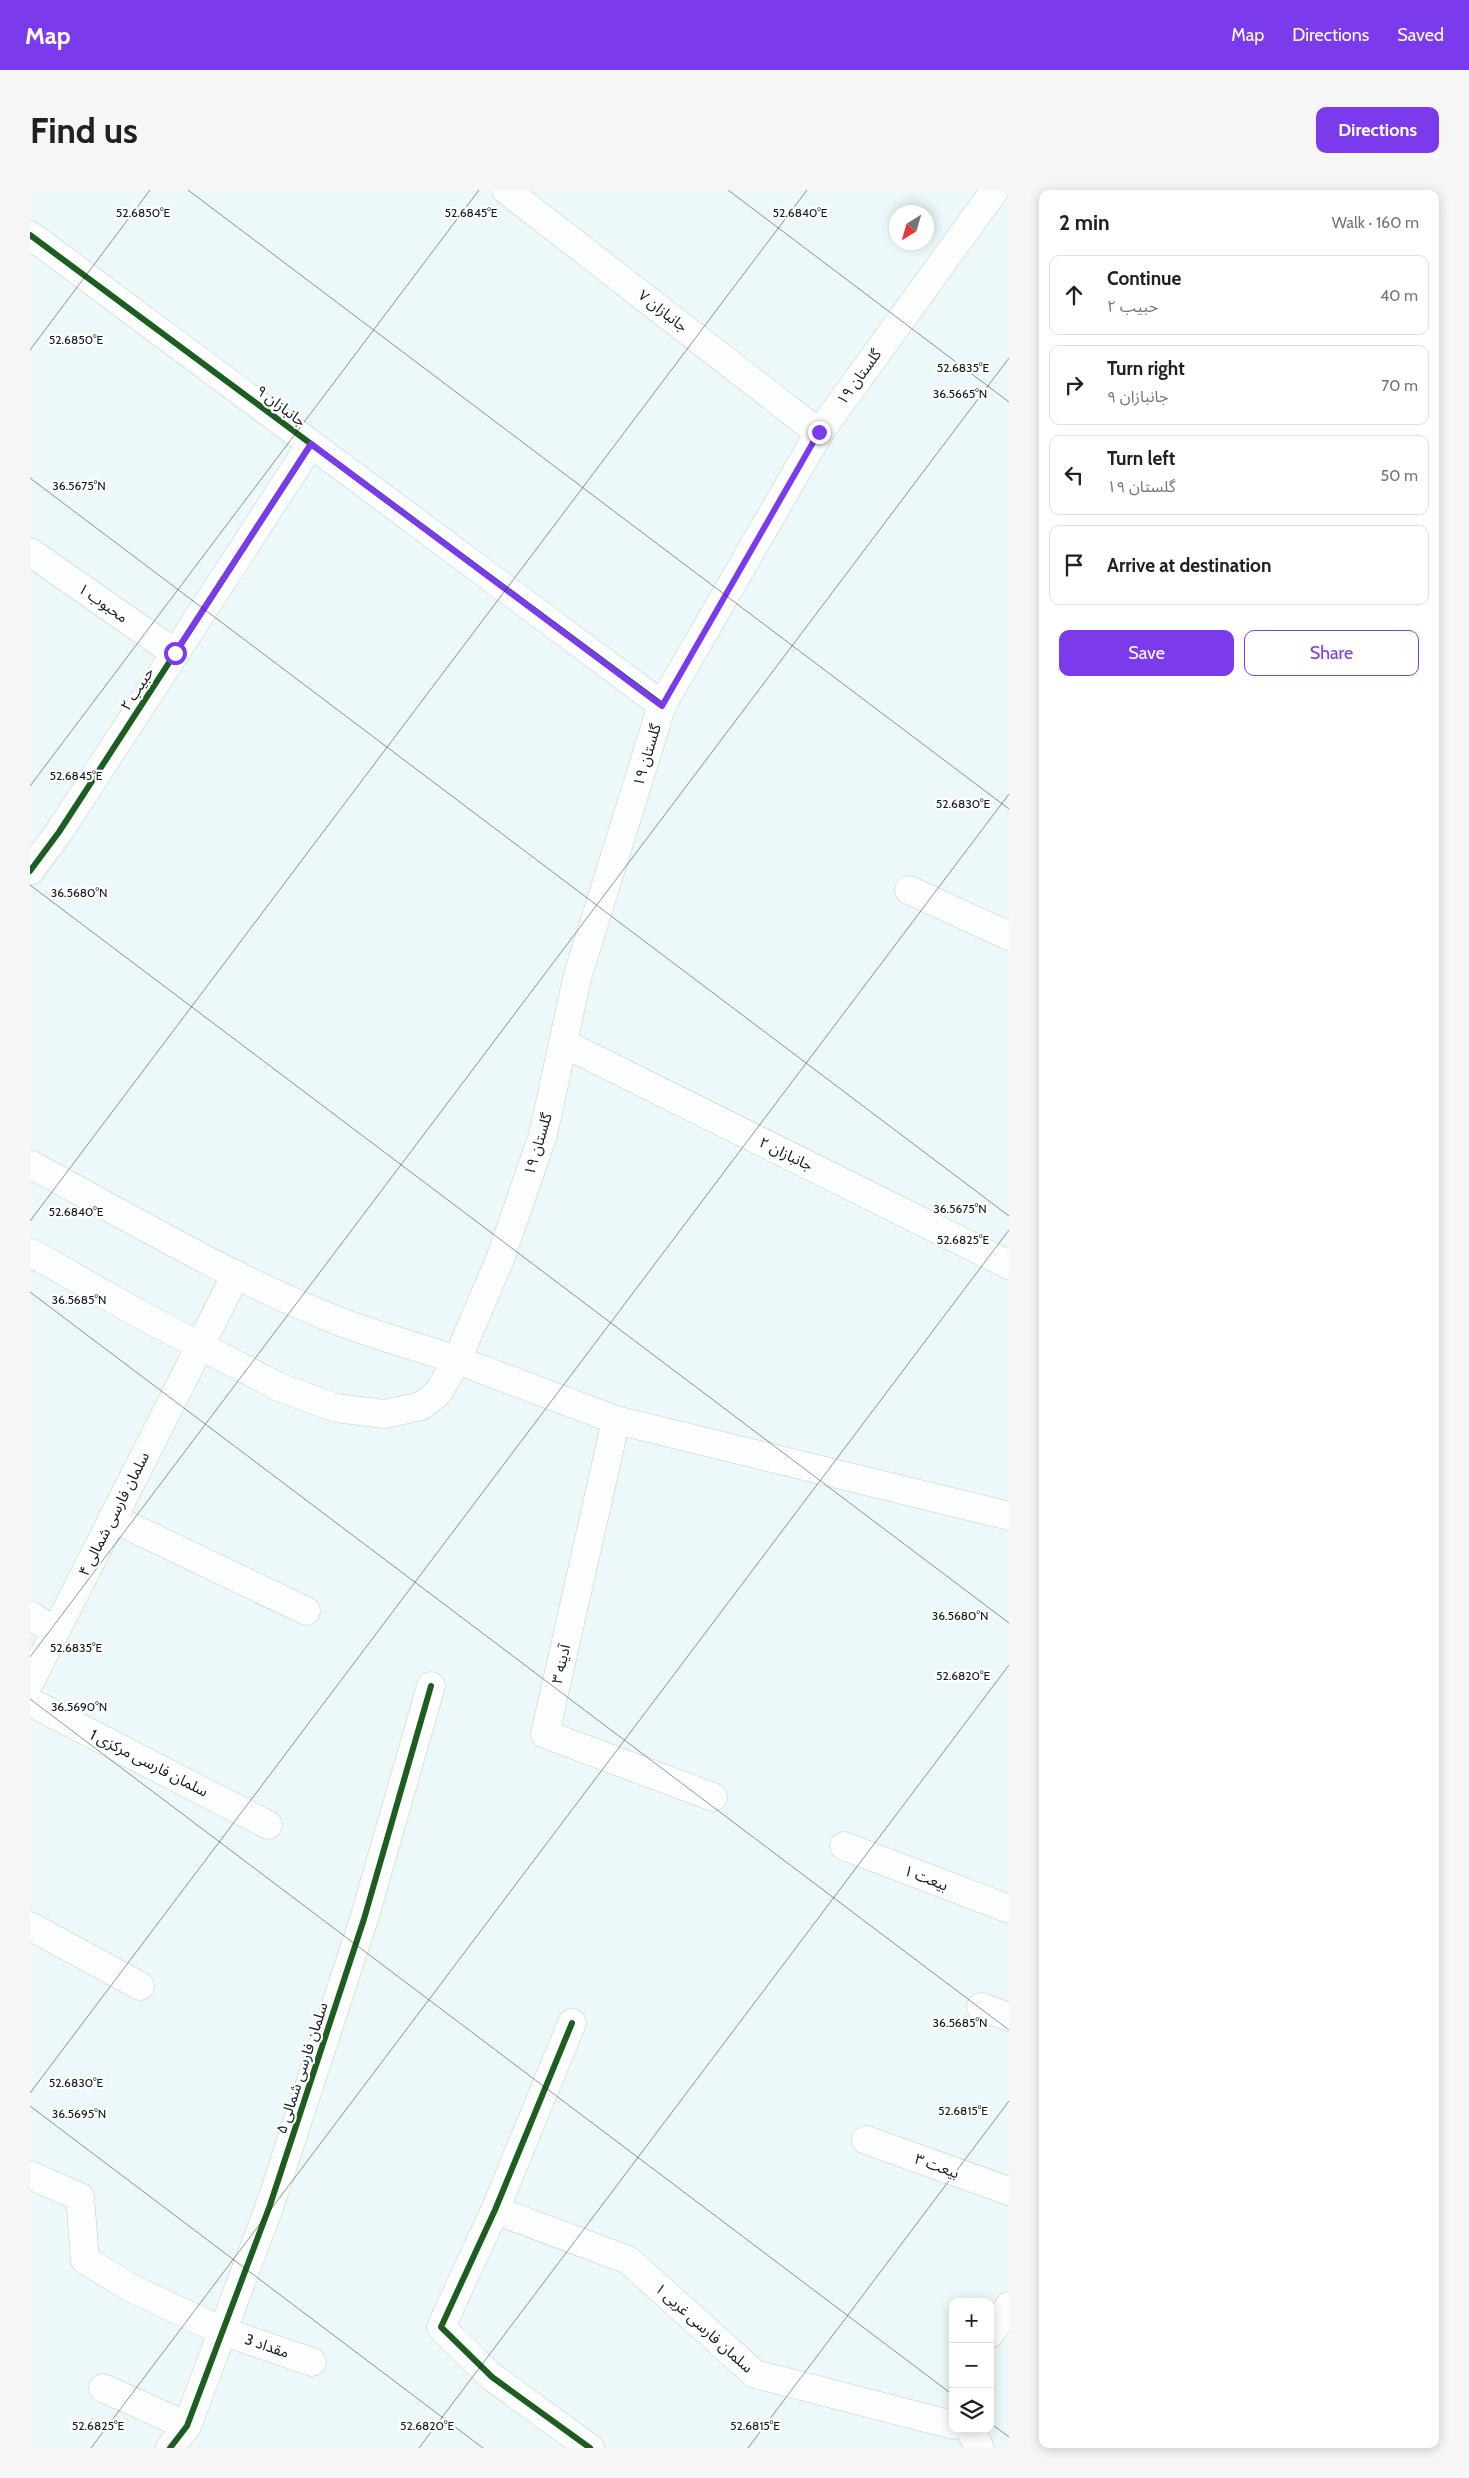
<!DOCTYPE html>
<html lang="en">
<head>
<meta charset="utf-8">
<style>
  :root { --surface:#fff; --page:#f6f6f6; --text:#202124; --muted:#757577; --line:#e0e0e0; --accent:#7c3aed }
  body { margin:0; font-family:Cabin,"Noto Sans Arabic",sans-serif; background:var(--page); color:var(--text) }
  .controls { position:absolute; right:15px; bottom:15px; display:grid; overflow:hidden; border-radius:10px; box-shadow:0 2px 12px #0003 }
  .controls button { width:45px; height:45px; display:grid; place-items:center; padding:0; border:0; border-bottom:1px solid var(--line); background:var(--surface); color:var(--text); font:25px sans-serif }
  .compass { position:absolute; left:859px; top:15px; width:45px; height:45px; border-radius:50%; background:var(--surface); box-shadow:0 2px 12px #0003; rotate:217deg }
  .stop { position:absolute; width:15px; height:15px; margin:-11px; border:4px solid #7c3aed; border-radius:50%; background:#fff }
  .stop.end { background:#7c3aed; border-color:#fff; box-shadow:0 1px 5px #0008 }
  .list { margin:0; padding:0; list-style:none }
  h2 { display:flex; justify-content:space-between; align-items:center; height:65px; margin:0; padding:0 20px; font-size:21px }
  h2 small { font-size:16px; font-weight:400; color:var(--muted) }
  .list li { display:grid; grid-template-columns:32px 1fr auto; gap:15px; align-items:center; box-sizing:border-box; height:80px; margin:0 10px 10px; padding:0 10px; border:1px solid var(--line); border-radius:10px }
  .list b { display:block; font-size:19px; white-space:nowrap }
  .list p { margin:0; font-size:16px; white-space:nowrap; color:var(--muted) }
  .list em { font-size:16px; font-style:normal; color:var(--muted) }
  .actions { display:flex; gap:10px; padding:15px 20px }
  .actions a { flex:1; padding:11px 0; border:1px solid var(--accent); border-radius:10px; text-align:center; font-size:18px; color:var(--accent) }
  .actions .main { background:var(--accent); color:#fff }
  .icon { flex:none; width:28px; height:28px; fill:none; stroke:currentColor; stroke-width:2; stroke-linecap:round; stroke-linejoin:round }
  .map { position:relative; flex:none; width:979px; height:2258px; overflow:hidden; border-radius:10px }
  header { display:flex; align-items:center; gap:30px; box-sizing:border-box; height:70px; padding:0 25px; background:var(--accent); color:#fff }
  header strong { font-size:24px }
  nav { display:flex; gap:28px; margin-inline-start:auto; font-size:18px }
  .intro { display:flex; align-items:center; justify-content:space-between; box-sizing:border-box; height:120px; padding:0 30px }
  h1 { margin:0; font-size:35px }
  .button { padding:12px 22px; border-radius:10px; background:var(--accent); color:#fff; font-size:18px; font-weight:700 }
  main { display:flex; gap:30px; padding:0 30px }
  aside { flex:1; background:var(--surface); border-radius:10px; box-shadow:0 2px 12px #0003 }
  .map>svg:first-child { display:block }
</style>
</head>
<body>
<header>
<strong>Map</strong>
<nav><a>Map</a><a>Directions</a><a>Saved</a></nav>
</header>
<div class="intro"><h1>Find us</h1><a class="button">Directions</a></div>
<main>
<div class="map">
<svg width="979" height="2258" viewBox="0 0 979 2258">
  <rect width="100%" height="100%" fill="#ecf8f9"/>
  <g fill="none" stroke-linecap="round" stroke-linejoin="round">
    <g stroke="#c3cdce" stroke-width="29">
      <g id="street">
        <path d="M476,0l313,243"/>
        <path d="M0,45l632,470"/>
        <path d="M0,362l145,101"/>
        <path d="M0,681l29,-39 252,-388"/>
        <path d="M879,700l100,46"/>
        <path d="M533,853l446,222"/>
        <path d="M586,1230l-71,314 168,63"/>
        <path d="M82,1328l194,93"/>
        <path d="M0,1425l25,17"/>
        <path d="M0,1492l170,-336"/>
        <path d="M0,1512l238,123"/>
        <path d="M814,1656l165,63"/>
        <path d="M0,1736l110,60"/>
        <path d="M951,1817l28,10"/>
        <path d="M542,1833l-77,187 -54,117 51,50 98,71"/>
        <path d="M836,1950l143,51"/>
        <path d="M0,1985l50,22 5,63 44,27 93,44 90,31"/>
        <path d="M465,2020l133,50 127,114 198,51"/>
        <path d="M960,2144l19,-28"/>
        <path d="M73,2198l84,38"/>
        <path d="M939,2239l11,19"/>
        <path d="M140,2258l17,-22 83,-221 94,-286 67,-233"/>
      </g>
    </g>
    <g stroke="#c3cdce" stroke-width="29">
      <g id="secondary">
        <path d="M965,0l-176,243 -157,272 -85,273 -34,157 -43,124 -43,101 159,60 393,96"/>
        <path d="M0,974c101,55 201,114 308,157 39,15 80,26 119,39l-19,33 -17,13 -36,8 -49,-6 -57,-21 -140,-73 -109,-62"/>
        <path d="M170,1156l36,-72"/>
      </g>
    </g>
    <use href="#street" stroke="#fcfefe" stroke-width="28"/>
    <use href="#secondary" stroke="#fcfefe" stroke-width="28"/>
    <g stroke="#fff" stroke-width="9">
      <g id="cycleway">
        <path d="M0,45l632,470"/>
        <path d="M0,681l29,-39 252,-388"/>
        <path d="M542,1833l-77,187 -54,117 51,50 98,71"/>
        <path d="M140,2258l17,-22 83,-221 94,-286 67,-233"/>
      </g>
    </g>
    <use href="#cycleway" stroke="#1b5e20" stroke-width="6"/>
  </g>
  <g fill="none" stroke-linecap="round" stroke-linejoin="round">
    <path stroke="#7c3aed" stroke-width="6" d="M145,463l136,-209 351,262 157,-274"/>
  </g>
  <path fill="none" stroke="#111a1b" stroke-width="1" stroke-opacity="0.45" d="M158,0l821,619M698,0l281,212M0,160l120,-160M0,288l979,738M0,596l449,-596M0,695l979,738M0,1031l777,-1031M0,1102l979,738M0,1467l979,-1299M0,1509l923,696M0,1903l979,-1299M0,1916l453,342M960,2233l19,14M61,2258l918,-1218M389,2258l590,-783M718,2258l261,-347"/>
  <g text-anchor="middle" stroke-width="4.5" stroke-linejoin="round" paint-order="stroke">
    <g font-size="15" fill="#111a1b" stroke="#fff">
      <text transform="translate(633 121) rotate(38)" y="5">جانبازان ۷</text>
      <text transform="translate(829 187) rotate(-54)" y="5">گلستان ۱۹</text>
      <text transform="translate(251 216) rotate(37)" y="5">جانبازان ۹</text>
      <text transform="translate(73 413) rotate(35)" y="5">محبوب ۱</text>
      <text transform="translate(107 499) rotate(-57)" y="5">حبیب ۲</text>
      <text transform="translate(617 565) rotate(-73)" y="5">گلستان ۱۹</text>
      <text transform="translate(508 954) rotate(-73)" y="5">گلستان ۱۹</text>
      <text transform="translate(756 964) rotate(26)" y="5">جانبازان ۲</text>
      <text transform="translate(84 1324) rotate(-63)" y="5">سلمان فارسی شمالی ۴</text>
      <text transform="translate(531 1474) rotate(-77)" y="5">آدینه ۳</text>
      <text transform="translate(119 1573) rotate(27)" y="5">سلمان فارسی مرکزی 1</text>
      <text transform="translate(896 1688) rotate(21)" y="5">بیعت ۱</text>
      <text transform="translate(272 1878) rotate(-72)" y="5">سلمان فارسی شمالی ۵</text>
      <text transform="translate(907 1976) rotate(20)" y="5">بیعت ۳</text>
      <text transform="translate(674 2138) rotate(42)" y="5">سلمان فارسی غربی ۱</text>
      <text transform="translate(237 2156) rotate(19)" y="5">مقداد 3</text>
    </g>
  </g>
  <g font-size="12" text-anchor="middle" fill="#111a1b" stroke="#fff" stroke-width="4.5" stroke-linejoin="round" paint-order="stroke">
    <text x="113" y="27">52.6850°E</text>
    <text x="441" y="27">52.6845°E</text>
    <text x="770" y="27">52.6840°E</text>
    <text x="46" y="154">52.6850°E</text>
    <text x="933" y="182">52.6835°E</text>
    <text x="930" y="208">36.5665°N</text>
    <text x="49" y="300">36.5675°N</text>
    <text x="46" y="590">52.6845°E</text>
    <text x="933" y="618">52.6830°E</text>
    <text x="49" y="707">36.5680°N</text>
    <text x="930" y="1023">36.5675°N</text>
    <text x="46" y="1026">52.6840°E</text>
    <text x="933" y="1054">52.6825°E</text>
    <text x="49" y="1114">36.5685°N</text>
    <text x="930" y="1430">36.5680°N</text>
    <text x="46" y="1462">52.6835°E</text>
    <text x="933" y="1490">52.6820°E</text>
    <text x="49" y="1521">36.5690°N</text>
    <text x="930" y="1837">36.5685°N</text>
    <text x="46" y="1897">52.6830°E</text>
    <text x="933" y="1925">52.6815°E</text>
    <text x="49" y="1928">36.5695°N</text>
    <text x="68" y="2240">52.6825°E</text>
    <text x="397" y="2240">52.6820°E</text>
    <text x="725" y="2240">52.6815°E</text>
  </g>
</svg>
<div class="controls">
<button>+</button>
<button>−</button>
<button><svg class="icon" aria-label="layers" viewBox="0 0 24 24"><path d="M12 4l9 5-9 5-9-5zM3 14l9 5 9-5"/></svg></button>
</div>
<svg class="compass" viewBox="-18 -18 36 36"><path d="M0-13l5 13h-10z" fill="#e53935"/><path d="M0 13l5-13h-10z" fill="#757577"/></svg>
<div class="stop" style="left:145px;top:463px"></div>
<div class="stop end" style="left:789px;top:242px"></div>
</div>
<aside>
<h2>2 min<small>Walk · 160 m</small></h2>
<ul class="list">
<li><svg class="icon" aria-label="ahead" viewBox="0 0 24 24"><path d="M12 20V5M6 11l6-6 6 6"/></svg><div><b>Continue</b><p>حبیب ۲</p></div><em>40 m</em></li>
<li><svg class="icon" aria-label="right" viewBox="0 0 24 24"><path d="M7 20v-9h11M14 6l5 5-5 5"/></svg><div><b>Turn right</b><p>جانبازان ۹</p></div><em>70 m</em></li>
<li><svg class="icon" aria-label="left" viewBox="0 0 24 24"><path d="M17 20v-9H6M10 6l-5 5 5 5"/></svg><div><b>Turn left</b><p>گلستان ۱۹</p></div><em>50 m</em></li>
<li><svg class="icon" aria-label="arrive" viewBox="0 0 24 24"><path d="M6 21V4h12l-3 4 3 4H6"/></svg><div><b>Arrive at destination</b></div></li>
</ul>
<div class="actions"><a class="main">Save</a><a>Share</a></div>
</aside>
</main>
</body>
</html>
